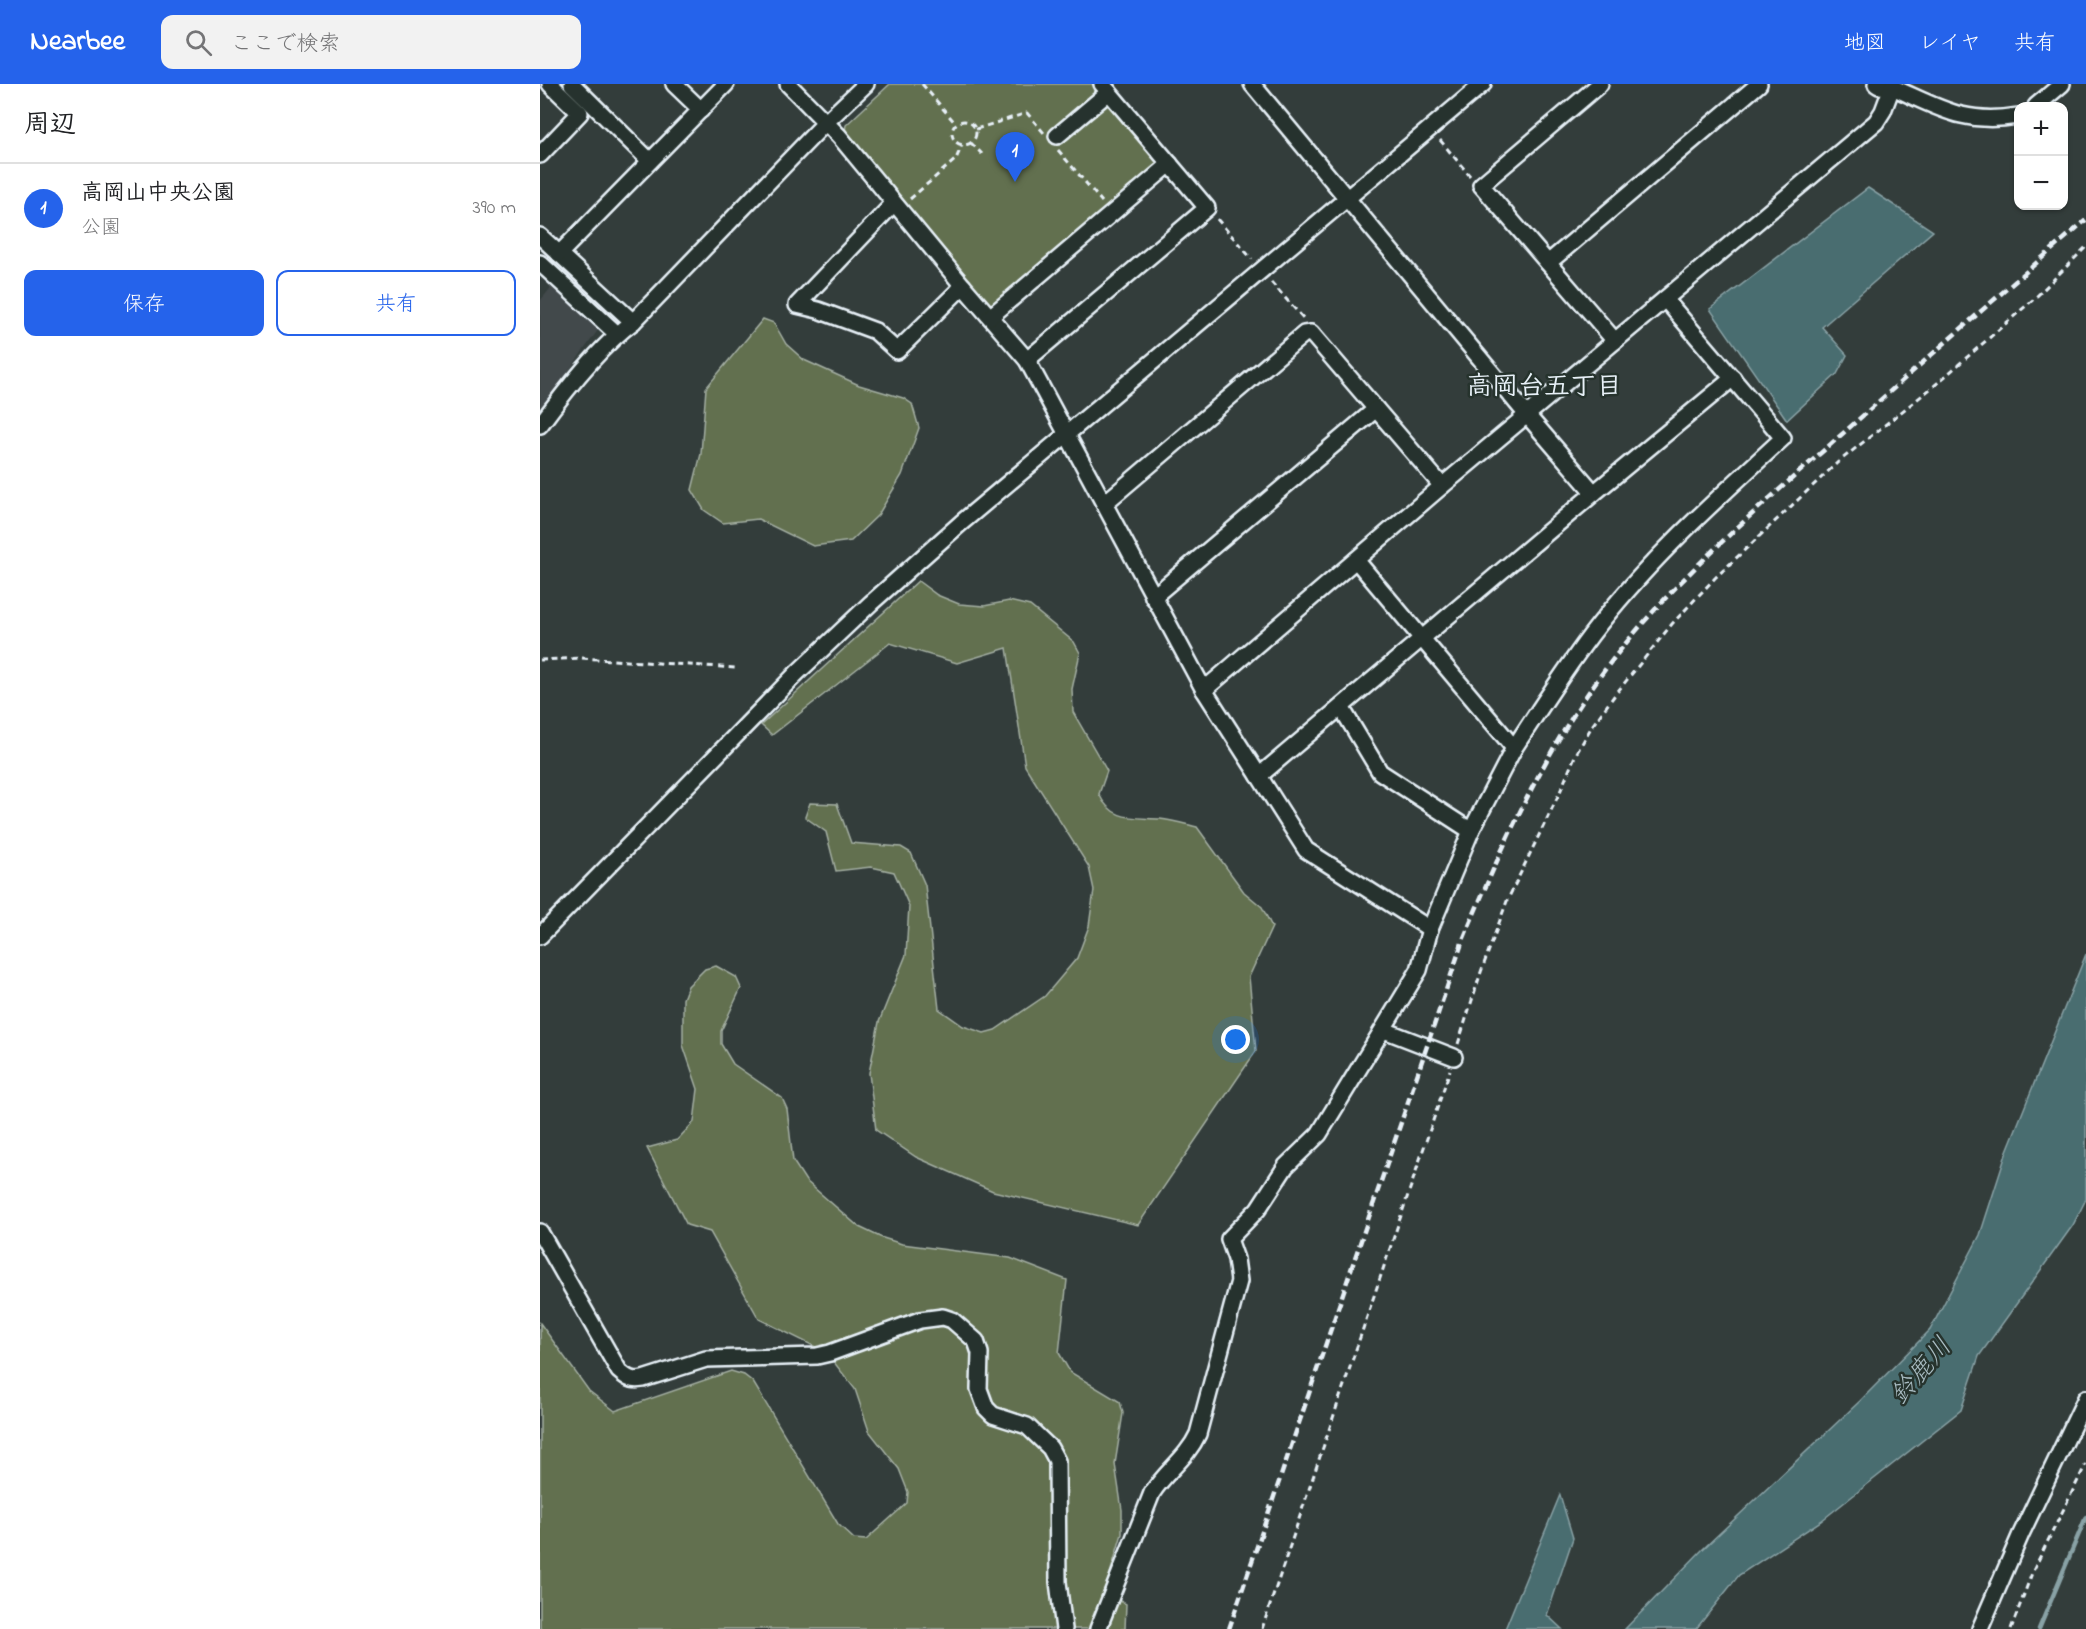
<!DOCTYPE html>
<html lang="ja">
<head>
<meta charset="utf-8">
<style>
  :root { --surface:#fff; --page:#f2f2f2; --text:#202124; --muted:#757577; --line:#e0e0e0; --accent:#2563eb }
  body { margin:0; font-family:"Indie Flower","Klee One",sans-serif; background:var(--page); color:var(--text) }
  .controls { position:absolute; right:18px; top:18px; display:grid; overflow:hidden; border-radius:12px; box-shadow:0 2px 4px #0004 }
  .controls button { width:54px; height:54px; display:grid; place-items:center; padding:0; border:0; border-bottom:2px solid var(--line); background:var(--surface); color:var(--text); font:30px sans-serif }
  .you { position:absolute; left:696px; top:956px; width:21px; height:21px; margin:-15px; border:4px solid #fff; border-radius:50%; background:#1a73e8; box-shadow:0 0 0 9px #1a73e833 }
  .badge { display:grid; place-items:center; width:39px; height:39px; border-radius:50%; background:var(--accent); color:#fff; font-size:20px; font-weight:700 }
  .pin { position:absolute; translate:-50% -50px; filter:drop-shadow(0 2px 3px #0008) }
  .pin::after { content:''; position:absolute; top:32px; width:21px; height:18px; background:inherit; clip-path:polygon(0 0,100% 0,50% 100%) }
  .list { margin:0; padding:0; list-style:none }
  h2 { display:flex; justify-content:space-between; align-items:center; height:78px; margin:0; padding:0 24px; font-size:26px }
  h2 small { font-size:20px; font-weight:400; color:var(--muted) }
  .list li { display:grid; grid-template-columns:39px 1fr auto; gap:18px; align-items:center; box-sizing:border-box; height:90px; padding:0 24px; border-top:2px solid var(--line) }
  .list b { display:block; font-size:22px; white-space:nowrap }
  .list p { margin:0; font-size:20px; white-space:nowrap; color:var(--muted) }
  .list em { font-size:20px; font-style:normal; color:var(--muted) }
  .actions { display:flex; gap:12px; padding:18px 24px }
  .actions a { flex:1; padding:14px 0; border:2px solid var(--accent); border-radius:12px; text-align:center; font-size:21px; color:var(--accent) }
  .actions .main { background:var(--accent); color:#fff }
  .icon { flex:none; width:33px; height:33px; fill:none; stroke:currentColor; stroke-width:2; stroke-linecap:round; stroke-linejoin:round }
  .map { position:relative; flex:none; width:1546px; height:1545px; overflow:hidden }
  header { display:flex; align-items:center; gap:36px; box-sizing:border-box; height:84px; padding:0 30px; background:var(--accent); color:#fff }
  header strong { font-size:28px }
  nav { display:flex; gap:33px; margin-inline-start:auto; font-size:21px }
  .search { width:420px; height:54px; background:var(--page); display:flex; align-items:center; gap:15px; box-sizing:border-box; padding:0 21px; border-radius:12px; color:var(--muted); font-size:22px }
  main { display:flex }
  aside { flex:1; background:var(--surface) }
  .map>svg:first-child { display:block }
</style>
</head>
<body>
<header>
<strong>Nearbee</strong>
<div class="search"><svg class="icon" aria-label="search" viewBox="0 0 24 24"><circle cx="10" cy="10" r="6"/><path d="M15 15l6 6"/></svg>ここで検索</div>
<nav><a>地図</a><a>レイヤ</a><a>共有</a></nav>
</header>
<main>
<aside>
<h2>周辺<small></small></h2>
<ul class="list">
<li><span class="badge">1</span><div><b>高岡山中央公園</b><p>公園</p></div><em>390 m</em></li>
</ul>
<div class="actions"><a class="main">保存</a><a>共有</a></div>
</aside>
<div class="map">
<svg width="1546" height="1545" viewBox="0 0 1546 1545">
  <rect width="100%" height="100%" fill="#333d3b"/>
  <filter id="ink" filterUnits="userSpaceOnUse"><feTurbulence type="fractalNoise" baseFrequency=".0167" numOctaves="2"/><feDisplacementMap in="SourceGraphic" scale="12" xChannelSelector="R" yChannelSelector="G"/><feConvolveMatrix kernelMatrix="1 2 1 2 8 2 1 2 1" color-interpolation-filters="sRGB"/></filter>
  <g filter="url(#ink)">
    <path fill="#42494b" d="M15,199l46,43 -61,85v-110z"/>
    <g fill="#626f50" stroke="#a5b0a4" stroke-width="1.5">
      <path d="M350,0h202l69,81 -169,143 -147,-177 1,-6z"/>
      <path d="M223,235l11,4 12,21 18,16 55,25 44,13 9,6 7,24 -17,47 -24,40 -27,26 -38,5 -55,-27 -35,4 -19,-13 -12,-20 9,-36 5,-66z"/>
      <path d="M378,497l19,14 22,9 25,2 25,-5 21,5 44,36 6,11 -8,36 1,23 34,59 -8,23c13,28 35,23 61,25 12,1 25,5 37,8l47,65 18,15 10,20 -23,50 7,74 -118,174 -145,-34 -77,-34 -40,-27 -7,-57 10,-51 27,-67 3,-49 -15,-34 -23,-5 -35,4 -10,-39 -21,-15 5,-14 27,1 14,39 50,4 10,6 14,32 14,124 24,17 21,7 11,-3 50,-34 32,-38 12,-32 5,-36 -5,-23 -64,-101 -18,-118 -50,15 -67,-20 -118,92 -11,-10z"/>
      <path d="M176,882l20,11 5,11 -20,43v13l12,20 49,34 5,11 6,52 13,20 53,46 21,10 22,7 108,14 57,22 -8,73 11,19 50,30 3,11 -8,51 7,46v24l-18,59 22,11 -1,25h-585v-306l49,68 26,20 116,-40 13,4 9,7 85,142 16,15 12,1 41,-37 1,-11 -9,-23 -30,-38 -14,-42 -29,-37 -67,-33 -49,-87 -23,-7 -40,-77 30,-8 17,-18 4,-33 -15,-44v-46l5,-13 17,-17z"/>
    </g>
    <g fill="#4a6d70" stroke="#89a2a6" stroke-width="1.5">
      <path d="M1328,104l65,43 -111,96 25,28 -10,19 -50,46 -77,-111z"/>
      <path d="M1546,870v245l-13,26 -94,131 -18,54 -140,111 -82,54 -43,54h-71l78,-80 157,-148 70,-71 50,-95 27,-84z"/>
      <path d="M1020,1411l13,43 -26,77 15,14h-57z"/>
    </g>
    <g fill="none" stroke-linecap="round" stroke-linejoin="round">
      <path stroke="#89a2a6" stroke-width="4.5" d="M1499,1545l47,-112"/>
      <g stroke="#e8f1f8" stroke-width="20">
        <g id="minor">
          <path d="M32,0l78,77"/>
          <path d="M134,0l27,26"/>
          <path d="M248,0l51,52 124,150 64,74 177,330 55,86 335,-283 139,-115"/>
          <path d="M712,0l275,331 67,78"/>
          <path d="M1060,0l-119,101 134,156"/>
          <path d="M1336,0l3,2 13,1c48,21 72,38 126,29"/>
          <path d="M1496,22l26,-22"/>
          <path d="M517,52l52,-44"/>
          <path d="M0,71l40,-42 -30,-29"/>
          <path d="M354,119l-97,102 21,5 57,21 22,20 66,-65"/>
          <path d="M0,152l93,86"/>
          <path d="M19,170l167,-170"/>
          <path d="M0,179l77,71"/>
          <path d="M1008,179l211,-179"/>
          <path d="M450,233l180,-153"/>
          <path d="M487,276l180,-152 -105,-124"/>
          <path d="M0,341c25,-34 59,-78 93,-103l193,-200 40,-38"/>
          <path d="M565,419l199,-169 7,-1 131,153"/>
          <path d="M816,476l158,188c25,-38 50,-77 77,-113 56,-74 125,-135 192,-197l-118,-139"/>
          <path d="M613,513l223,-188"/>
          <path d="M664,606l238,-204 434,-364 7,-11 9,-24"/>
          <path d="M801,623l39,65 91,59"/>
          <path d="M719,692l47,74 124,79 41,-98 43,-83"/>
          <path d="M0,852l257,-263 74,-70 90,-80 522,-439"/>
          <path d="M844,946l70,27"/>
          <path d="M0,1148l79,139c9,8 13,10 24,8l63,-20 111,-3 13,-3 90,-33 23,-3 9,3 24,21 4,12 -1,36 7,19 7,7 34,11 23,22 7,13 1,121 6,47"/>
          <path d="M558,1545l54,-136c14,-22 35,-35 46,-59l41,-153 -3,-22 -7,-20 29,-30 28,-43 33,-32 100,-164 11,-41"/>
          <path d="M1440,1545l41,-95 65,-136"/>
        </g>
      </g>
      <g stroke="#e8f1f8" stroke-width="3" stroke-dasharray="6 4.5" stroke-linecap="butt">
        <path d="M382,0l34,40"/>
        <circle cx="424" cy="49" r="12"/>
        <path d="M436,45l51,-16 17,20"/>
        <path d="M900,56l30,36"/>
        <path d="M431,59l11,11"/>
        <path d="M518,66l44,52"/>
        <path d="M370,115l46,-40 6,-14"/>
        <path d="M677,135l35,40"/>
        <path d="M731,198l33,37"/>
        <path d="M0,576l41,-2 155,10"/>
        <path d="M918,960l23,-72 26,-71 53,-109 15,-36 17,-30 22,-30 58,-72 43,-46 122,-115 97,-77 101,-88 51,-51"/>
        <path d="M722,1545l188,-559"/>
        <path d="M1471,1545l21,-56 54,-109"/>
      </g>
      <use href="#minor" stroke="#26332d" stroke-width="15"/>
      <path stroke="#e8f1f8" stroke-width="4.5" stroke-dasharray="9 4.5" stroke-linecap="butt" d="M689,1545l234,-689c37,-88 75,-176 130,-254 66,-93 153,-167 238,-242 84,-75 169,-150 255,-224"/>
    </g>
  </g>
  <g text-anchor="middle" stroke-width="5" stroke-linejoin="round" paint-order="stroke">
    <g font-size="26" font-weight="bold" fill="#e8f1f8" stroke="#26332d">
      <text x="1004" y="310">高岡台五丁目</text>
    </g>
    <g font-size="26" font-style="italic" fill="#a9bcc2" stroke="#26332d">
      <text transform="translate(1380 1286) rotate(-49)" y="9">鈴鹿川</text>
    </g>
  </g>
</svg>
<div class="controls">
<button>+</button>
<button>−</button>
</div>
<div class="you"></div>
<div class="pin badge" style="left:475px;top:98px">1</div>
</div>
</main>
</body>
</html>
